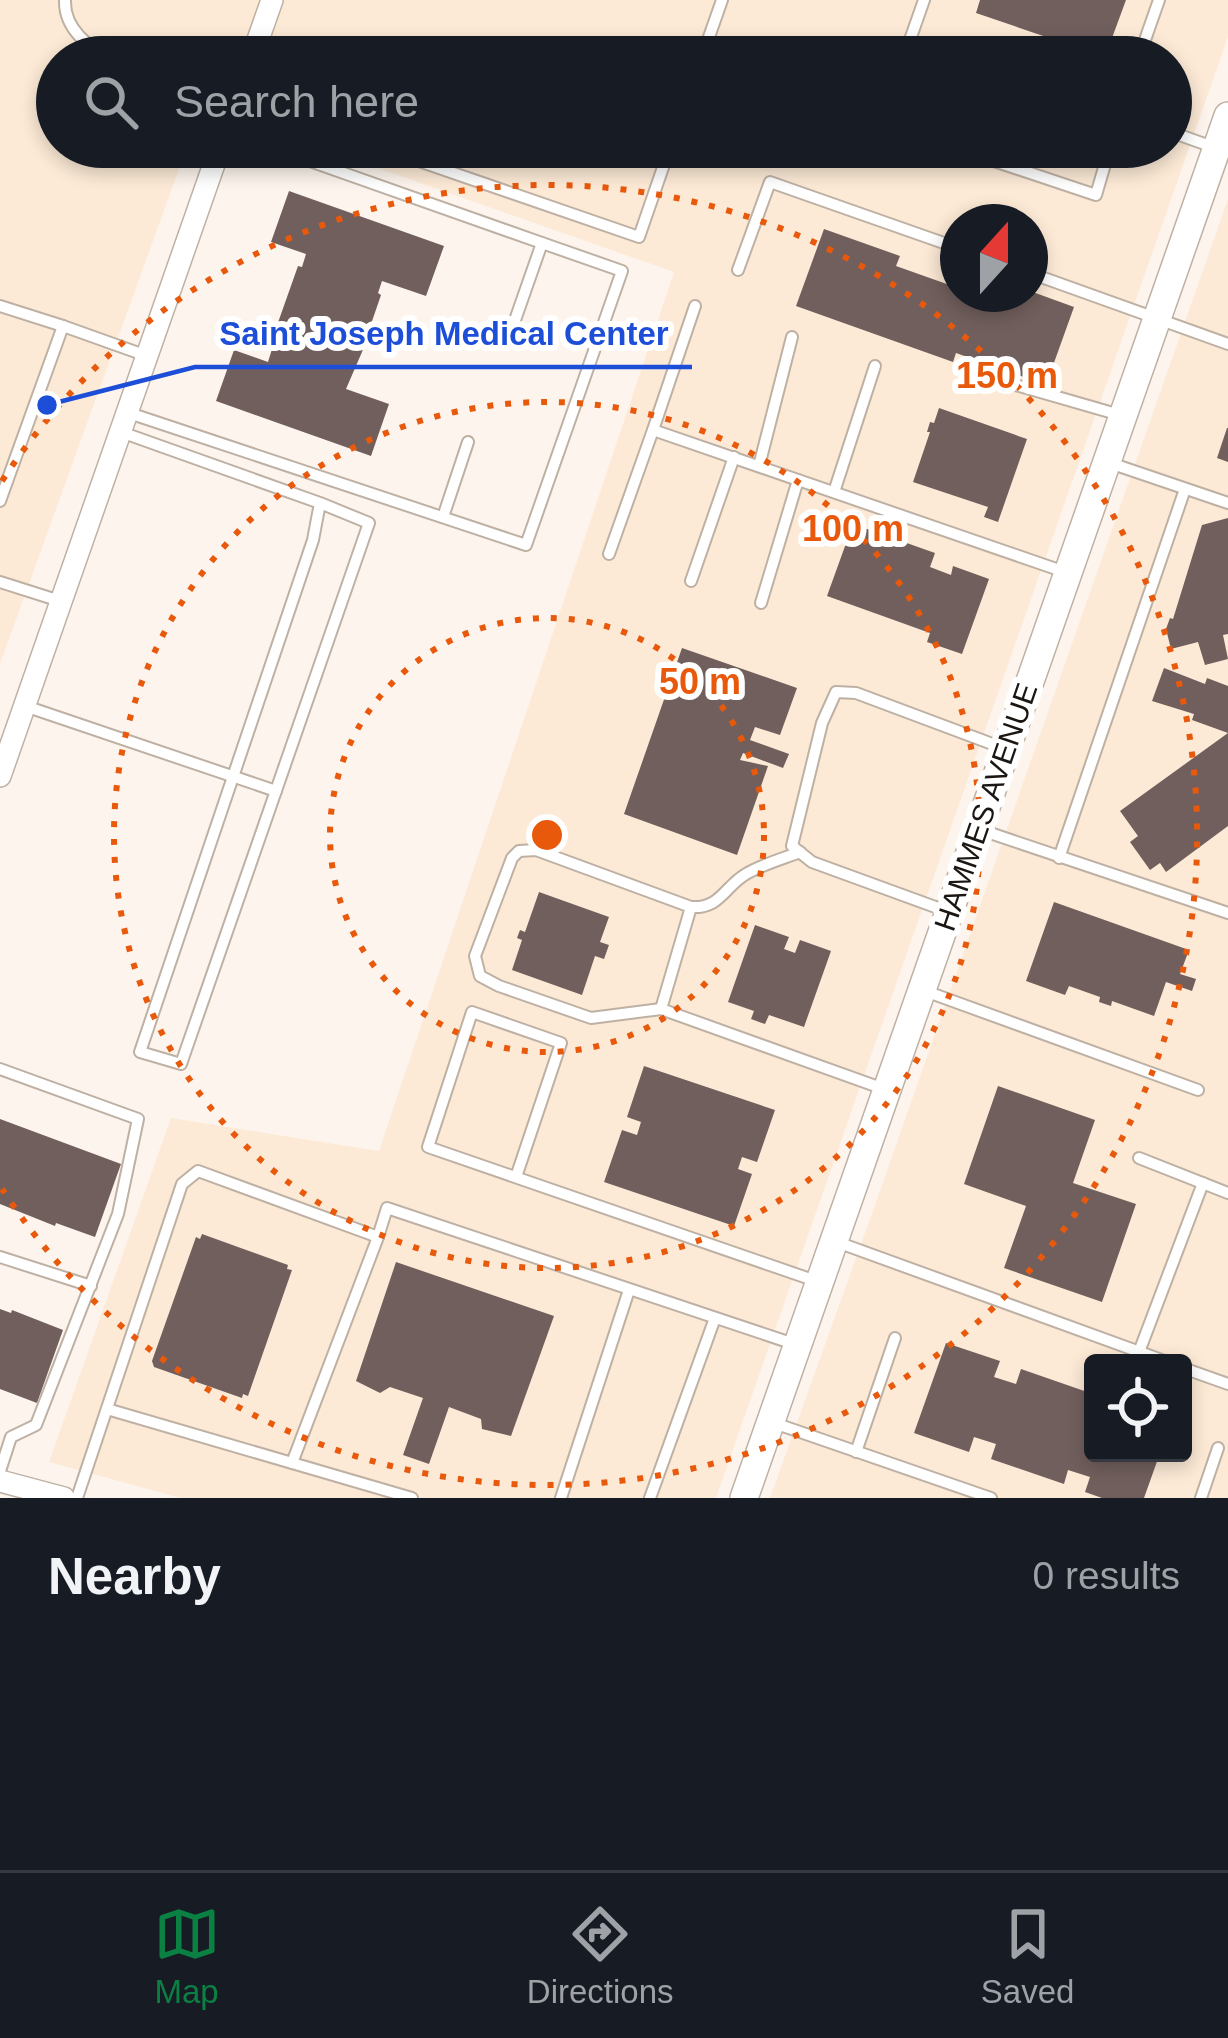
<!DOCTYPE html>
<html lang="en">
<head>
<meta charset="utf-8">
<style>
  :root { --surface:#171b24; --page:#20242c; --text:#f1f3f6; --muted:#9ea1a6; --line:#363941; --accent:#0b8043 }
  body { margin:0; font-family:Helvetica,sans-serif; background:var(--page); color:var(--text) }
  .controls { position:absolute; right:36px; bottom:36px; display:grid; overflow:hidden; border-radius:12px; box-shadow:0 6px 18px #0003 }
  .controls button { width:108px; height:108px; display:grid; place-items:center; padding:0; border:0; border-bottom:3px solid var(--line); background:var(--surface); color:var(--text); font:60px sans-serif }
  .compass { position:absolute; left:940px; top:204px; width:108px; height:108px; border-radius:50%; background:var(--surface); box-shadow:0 6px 18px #0003; rotate:21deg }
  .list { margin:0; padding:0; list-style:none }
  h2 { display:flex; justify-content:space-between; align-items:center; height:156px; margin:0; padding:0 48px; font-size:51px }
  h2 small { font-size:39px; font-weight:400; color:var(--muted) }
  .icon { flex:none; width:66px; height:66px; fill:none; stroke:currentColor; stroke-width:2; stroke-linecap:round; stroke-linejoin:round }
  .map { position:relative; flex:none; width:1228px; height:1498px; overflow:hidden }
  .search { position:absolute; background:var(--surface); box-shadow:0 6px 18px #0003; left:36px; right:36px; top:36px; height:132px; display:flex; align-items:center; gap:30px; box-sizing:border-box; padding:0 42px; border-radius:66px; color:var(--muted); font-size:45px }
  .sheet { height:372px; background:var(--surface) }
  nav { display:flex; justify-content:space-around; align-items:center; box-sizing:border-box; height:168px; border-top:3px solid var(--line); background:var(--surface); font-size:33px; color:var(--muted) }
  nav a { display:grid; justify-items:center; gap:6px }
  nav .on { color:var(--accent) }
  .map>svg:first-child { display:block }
</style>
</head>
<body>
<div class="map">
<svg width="1228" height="1498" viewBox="0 0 1228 1498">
  <rect width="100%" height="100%" fill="#fdf5ed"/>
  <g fill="#fcead6" fill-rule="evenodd">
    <path d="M0,0h1228v37l-512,1461h-535l-132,-36 122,-344 208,33 295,-879 -356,-125h853v-90h-1114v90h130l-187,517zM958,222h72v72h-72z"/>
    <path d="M1228,199v1299h-458l106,-296zM1093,1363h90v90h-90z"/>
  </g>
  <g fill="#715f5d">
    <path d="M980,0h146l-21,57 -129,-44z"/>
    <path d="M289,191l155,55 -18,50 -44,-15 -4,12 3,2 -11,32 8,3 -6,17 -7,-2 -19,44 43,15 -18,52 -155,-55 18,-51 34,12 4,-13 -3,-1 29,-82 4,1 4,-13 -35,-12z"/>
    <path d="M824,229l76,27 -4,10 62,22v6h72v-3l44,16 -28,78 -90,-32 -3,9 -157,-56z"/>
    <path d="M939,408l88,31 -29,83 -14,-5 4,-10 -75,-25 17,-50h-3l3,-10 4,1z"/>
    <path d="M1227,428h1v34l-11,-4z"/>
    <path d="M1228,518v116l-5,1 5,24 -23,6 -7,-23 -27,7 -5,-20 4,-11 3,1 29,-94z"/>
    <path d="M853,524l82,29 -5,14 21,8 2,-9 36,13 -27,75 -35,-12 3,-9 -103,-37z"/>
    <path d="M682,648l115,40 -17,47 -25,-8 -5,13 39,14 -6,14 -40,-15 -3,7 28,6 -31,89 -113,-41z"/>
    <path d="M1164,668l41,16 2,-6 21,8v47l-36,-13 2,-6 -42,-13z"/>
    <path d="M1228,733v93l-62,46 -6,-9 -10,7 -20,-28 8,-6 -18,-25z"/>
    <path d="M539,892l70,25 -9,25 9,3 -5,14 -9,-3 -13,39 -70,-25 10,-30 -5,-2 3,-8 5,2z"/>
    <path d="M1054,902l135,48 -9,24 16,5 -4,12 -26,-9 -12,34 -42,-15 -1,5 -12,-4 1,-5 -31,-11 -4,9 -39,-14z"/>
    <path d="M755,925l34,12 -5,12 11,4 5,-13 31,11 -27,76 -35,-12 -4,9 -14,-5 3,-8 -26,-9z"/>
    <path d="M644,1066l131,44 -18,52 -15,-5 -4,12 14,5 -18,52 -130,-44 18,-52 15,5 4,-13 -14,-5z"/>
    <path d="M998,1086l97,34 -22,63 63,21 -34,98 -98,-34 22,-62 -62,-22z"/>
    <path d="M0,1119l121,45 -26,73 -39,-14 -1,3 -55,-22z"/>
    <path d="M202,1234l86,31 -1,4 5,1 -44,126 -5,-2 -1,4 -88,-31 -2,-6 44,-124 4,2z"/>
    <path d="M396,1262l158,54 -43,120 -29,-7 -1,-10 -32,-12 -20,57 -26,-9 20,-57 -33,-11 -10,6 -24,-12z"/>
    <path d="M0,1309l11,4 1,-3 51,20 -26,73 -37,-14z"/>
    <path d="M946,1343l54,18 -6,16 22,7 5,-15 72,25 -5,15 5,2v42h67l-16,45h-42l-17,-6 5,-15 -22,-7 -4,14 -73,-25 5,-15 -22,-7 -5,15 -55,-19z"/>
  </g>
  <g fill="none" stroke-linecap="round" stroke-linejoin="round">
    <g stroke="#beb1a4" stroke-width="14">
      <g id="service">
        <path d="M65,0c-1,28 23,49 48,57"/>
        <path d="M909,42l44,15"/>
        <path d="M702,57l20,-57"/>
        <path d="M904,57l20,-57"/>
        <path d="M1139,57l20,-57"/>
        <path d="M1171,132l42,15"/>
        <path d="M270,147l272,96"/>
        <path d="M378,147l261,90 31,-90"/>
        <path d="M952,147l144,48 14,-48"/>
        <path d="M738,270l32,-88 188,66"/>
        <path d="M1030,273l198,71"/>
        <path d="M0,306l63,20 -63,175"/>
        <path d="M63,326l84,30"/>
        <path d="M974,373l146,42"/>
        <path d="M129,413l397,132 96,-274 -80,-28 -28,80"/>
        <path d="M653,430l42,-124"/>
        <path d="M121,432l199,71 -7,37 -173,512 41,12 188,-541 -49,-20"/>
        <path d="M1107,462l121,41"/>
        <path d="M759,466l33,-129"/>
        <path d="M834,492l41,-126"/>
        <path d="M443,517l25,-75"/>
        <path d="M609,554l44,-124 412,142"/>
        <path d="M691,581l43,-124"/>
        <path d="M0,582l60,19"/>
        <path d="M761,603l37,-123"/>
        <path d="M25,706l251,85"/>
        <path d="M981,830l247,83"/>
        <path d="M1059,858l126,-369"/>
        <path d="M691,907l-30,102 223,80"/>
        <path d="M949,912l-137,-50 -20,-16 30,-123 14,-31 20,1 147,55"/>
        <path d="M925,991l273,99"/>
        <path d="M661,1009l-70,9 -92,-32 -19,-10 -5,-20 37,-98 7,-7 17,-1 155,57c29,2 33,-20 55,-33 17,-10 36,-15 54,-22"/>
        <path d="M0,1069l138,50 -20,95 -82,211 -25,12 -11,34"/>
        <path d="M1139,1158l89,35"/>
        <path d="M516,1177l45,-134 -89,-31 -44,135 388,134"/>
        <path d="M837,1242l333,121"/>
        <path d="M0,1257l91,29"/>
        <path d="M1139,1352l64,-169"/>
        <path d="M1183,1368l45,16"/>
        <path d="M107,1409l305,89"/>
        <path d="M774,1423l217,75"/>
        <path d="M856,1452l39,-114"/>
        <path d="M292,1463l86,-226"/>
        <path d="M77,1498l105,-314 16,-13 180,66 9,-29 407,136"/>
        <path d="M561,1498l68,-208"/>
        <path d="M650,1498l65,-180"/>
        <path d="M1201,1498l17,-50"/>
      </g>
    </g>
    <g stroke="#beb1a4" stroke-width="24">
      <g id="minor">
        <path d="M252,57l20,-57"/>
        <path d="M0,776l220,-629"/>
        <path d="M0,1481l64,17"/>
      </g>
    </g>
    <g stroke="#beb1a4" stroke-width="30">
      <path id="tertiary" d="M744,1498l484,-1382"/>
    </g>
    <use href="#service" stroke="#fff" stroke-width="10"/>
    <use href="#minor" stroke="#fff" stroke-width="21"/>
    <use href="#tertiary" stroke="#fff" stroke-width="27"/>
  </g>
  <g fill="none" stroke="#e8590c" stroke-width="6" stroke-dasharray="6 12">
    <circle cx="547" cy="835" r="217"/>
    <circle cx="547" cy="835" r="433"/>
    <path d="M2 481A650 650 0 1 1 2 1189"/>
  </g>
  <g text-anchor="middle" stroke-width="12" stroke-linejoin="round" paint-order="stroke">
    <g font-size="30" fill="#1b1612" stroke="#fff">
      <text transform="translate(986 807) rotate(-71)" y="10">HAMMES AVENUE</text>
    </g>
  </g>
  <circle cx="547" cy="835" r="18" fill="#e8590c" stroke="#fff" stroke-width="6"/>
  <g font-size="36" text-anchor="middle" font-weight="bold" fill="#e8590c" stroke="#fff" stroke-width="12" stroke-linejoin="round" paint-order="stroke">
    <text x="1007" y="388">150 m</text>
    <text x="853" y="541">100 m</text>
    <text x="700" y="694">50 m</text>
  </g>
  <path fill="none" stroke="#1d4ed8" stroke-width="4.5" d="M47 405L195 367H692"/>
  <circle fill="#1d4ed8" stroke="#fff" stroke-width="4.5" cx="47" cy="405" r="12"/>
  <g font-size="33" text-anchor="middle" font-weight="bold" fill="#1d4ed8" stroke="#fff" stroke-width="12" stroke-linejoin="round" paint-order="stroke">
    <text x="444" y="345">Saint Joseph Medical Center</text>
  </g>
</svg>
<div class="controls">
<button><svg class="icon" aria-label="locate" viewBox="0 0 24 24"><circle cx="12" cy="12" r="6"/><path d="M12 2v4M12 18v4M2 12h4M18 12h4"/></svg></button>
</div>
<svg class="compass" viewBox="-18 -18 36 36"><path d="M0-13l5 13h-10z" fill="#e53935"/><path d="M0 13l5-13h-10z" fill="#9ea1a6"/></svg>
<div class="search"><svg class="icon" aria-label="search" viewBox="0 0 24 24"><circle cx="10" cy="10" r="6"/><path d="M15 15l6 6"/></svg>Search here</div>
</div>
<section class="sheet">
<h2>Nearby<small>0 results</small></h2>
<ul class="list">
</ul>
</section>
<nav>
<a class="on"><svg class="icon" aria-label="map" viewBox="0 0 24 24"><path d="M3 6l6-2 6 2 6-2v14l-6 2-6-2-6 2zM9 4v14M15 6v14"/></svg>Map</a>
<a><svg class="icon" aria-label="directions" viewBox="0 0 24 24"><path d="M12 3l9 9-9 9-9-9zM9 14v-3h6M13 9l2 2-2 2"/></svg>Directions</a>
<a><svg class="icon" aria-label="saved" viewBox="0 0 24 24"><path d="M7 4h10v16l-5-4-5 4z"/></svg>Saved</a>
</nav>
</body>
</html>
